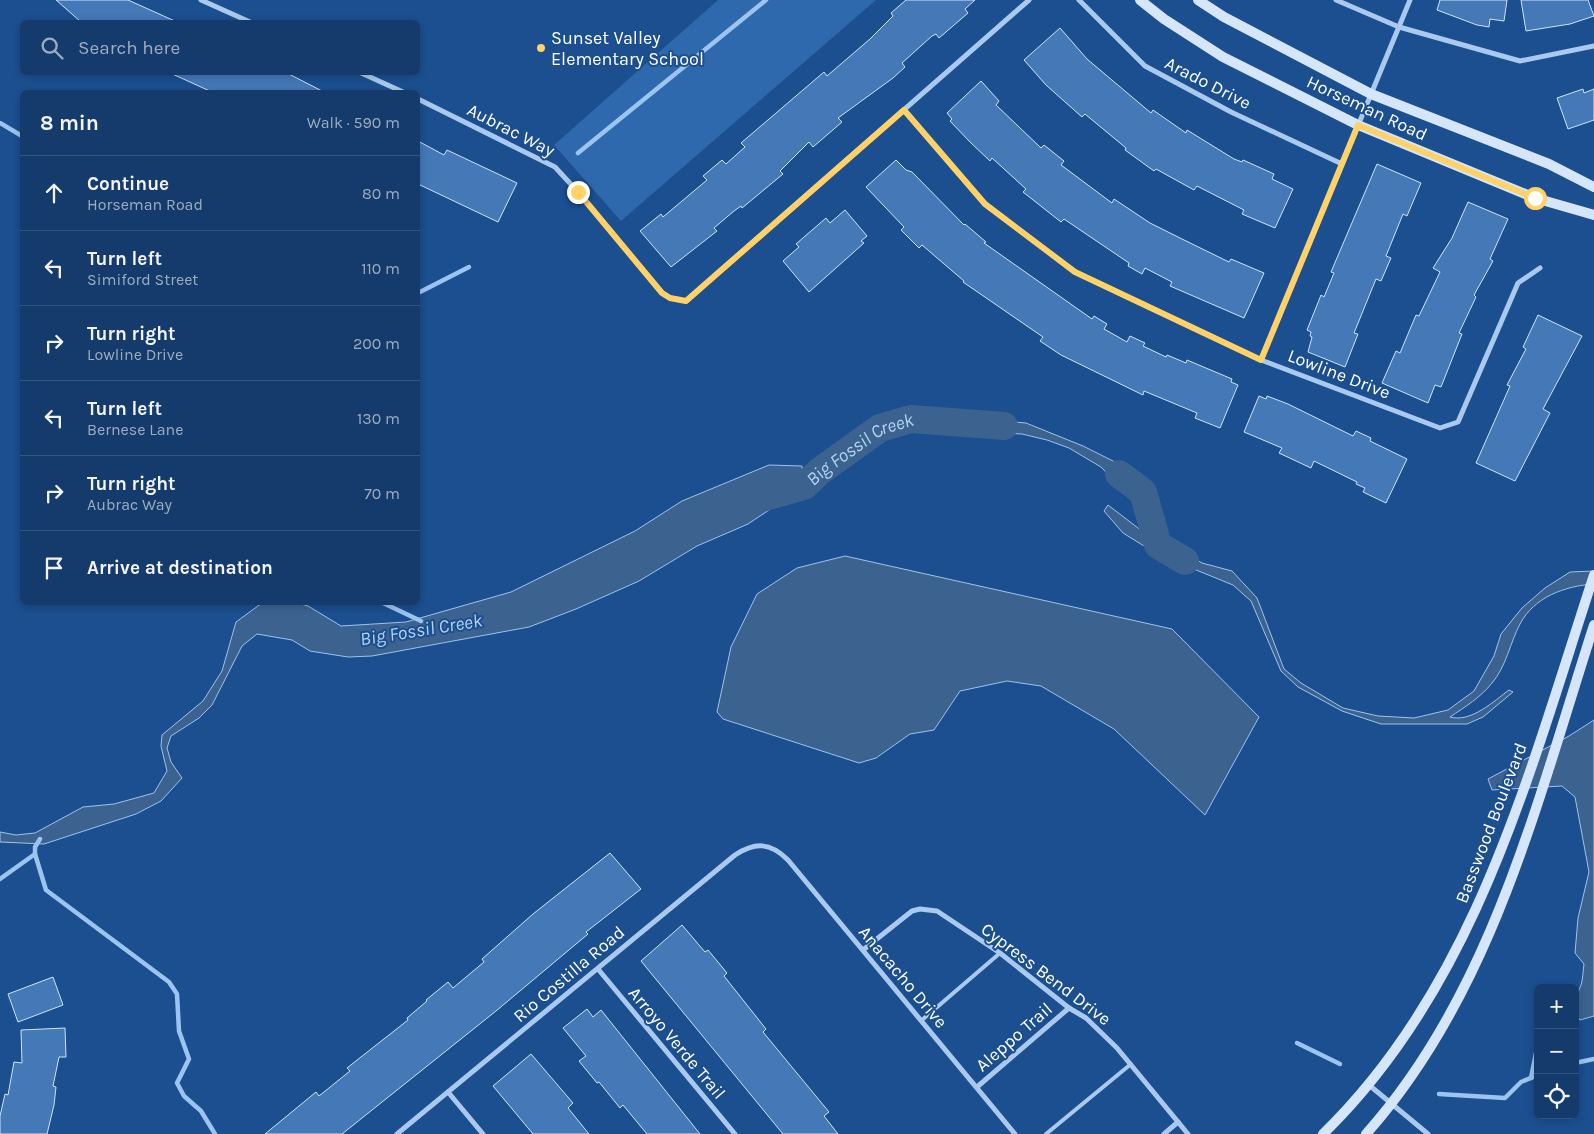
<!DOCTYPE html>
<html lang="en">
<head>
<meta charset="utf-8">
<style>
  :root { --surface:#143b6b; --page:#1d4271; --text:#f1f3f6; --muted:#9dadc1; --line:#33557e }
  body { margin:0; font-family:Karla,sans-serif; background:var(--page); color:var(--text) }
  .controls { position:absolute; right:15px; bottom:15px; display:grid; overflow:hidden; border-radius:8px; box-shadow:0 2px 8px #0003 }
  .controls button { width:45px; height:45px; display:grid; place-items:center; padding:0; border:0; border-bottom:1px solid var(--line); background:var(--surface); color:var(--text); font:25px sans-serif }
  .stop { position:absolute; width:15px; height:15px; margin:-11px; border:4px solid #ffd166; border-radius:50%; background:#fff }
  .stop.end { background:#ffd166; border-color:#fff; box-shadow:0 1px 5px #0008 }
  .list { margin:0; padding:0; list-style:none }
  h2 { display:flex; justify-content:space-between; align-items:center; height:65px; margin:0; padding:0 20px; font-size:21px }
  h2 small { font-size:16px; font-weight:400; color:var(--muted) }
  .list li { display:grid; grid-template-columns:32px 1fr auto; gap:15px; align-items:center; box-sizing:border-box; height:75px; padding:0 20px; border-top:1px solid var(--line) }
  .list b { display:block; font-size:19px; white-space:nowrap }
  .list p { margin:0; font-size:16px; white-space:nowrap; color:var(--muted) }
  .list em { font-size:16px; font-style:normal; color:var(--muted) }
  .icon { flex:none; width:28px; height:28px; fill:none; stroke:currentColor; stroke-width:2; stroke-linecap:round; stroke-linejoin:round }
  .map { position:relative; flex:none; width:1594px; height:1134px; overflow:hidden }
  .search { position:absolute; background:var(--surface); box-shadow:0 2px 8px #0003; left:20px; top:20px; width:400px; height:55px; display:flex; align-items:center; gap:12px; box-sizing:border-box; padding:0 18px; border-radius:8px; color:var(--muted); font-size:19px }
  .panel { position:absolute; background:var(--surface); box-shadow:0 2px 8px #0003; left:20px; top:90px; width:400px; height:515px; border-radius:8px }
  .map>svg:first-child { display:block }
</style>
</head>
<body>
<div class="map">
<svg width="1594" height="1134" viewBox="0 0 1594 1134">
  <rect width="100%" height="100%" fill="#1b4f8f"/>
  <path fill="#2e69ad" d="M718,0h158l-255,221 -67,-76z"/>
  <g fill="#3c6290" stroke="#9cc4f0">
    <path d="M970,418l56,5 57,23 36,18 31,24 3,15 -30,-13 -22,-23 -32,-19 -22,-8 -25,-6 -41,-2 -16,-8z"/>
    <path d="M769,465l33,1 1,10 -22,26 -33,22 -51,22 -58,35 -63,28 -47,18 -157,29 -24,1 -38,-6 -18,-11 -35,-6 -15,12 -30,59 -13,13 -28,18 -4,12 4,14 11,16 -21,23 -25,13 -92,30 -44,-2v-10l16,3 19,-2 48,-26 31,-3 40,-11 13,-22 -6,-25 1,-11 41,-34 19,-30 14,-49 26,-19h36l10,3 33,20 65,-4 105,-30 124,-61 47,-30z"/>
    <path d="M1108,505l43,33 28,11 23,14 30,8 25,27 27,71 17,14 42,25 35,8 36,2 34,-8 26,-19 20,-35 7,-22 21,-26 23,-20 25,-16 24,-1v13c-29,2 -60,13 -74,40 -10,19 -14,43 -28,59 -11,14 -27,24 -42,34 21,6 44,-16 59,-27l4,2 -30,25 -16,7h-86l-39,-13 -44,-24 -17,-16 -30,-70 -18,-16 -76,-31 -34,-21 -19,-22z"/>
    <path d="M845,556l327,73 87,88 -54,98 -91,-86 -73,-43 -34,-5 -47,10 -26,39 -24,4 -34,24 -17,5 -136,-44 -6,-7 14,-65 26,-53 40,-26z"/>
    <path d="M1594,720v296l-14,4c-9,-12 -4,-23 1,-35 2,-6 2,-15 3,-21l-9,-11 3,-35 11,-46 -14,-75 -13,-11 -70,4 -4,-11 81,-43z"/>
  </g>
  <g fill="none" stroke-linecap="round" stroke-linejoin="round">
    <g stroke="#9cc4f0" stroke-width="4.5">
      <path d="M0,123l22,13"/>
      <path d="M578,153l188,-153"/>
      <path d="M418,293l51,-26"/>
      <path d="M381,602l40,19"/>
      <path d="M35,854l11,36 123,92 8,12 2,37 10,28 -12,24 7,13 17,15 14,23"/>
      <path d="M0,879l35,-25v-7l5,-8"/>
      <path d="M1297,1043l43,21"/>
      <path d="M1575,1063l19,-4"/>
      <path d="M1531,1078l7,-35"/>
      <path d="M1439,1094l66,4 16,-16 17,-7"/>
    </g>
    <g stroke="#3c6290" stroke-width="28">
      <path d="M1119,474l24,18 15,53 27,16"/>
      <path id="s1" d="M758,499l46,-13 16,-15 60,-43 31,-9 93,7"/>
    </g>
  </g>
  <g fill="#4478b7" stroke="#cfe3fa">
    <path d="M56,0h72l49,22h-96z"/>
    <path d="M906,0h69l-10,9 3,4 -29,25 -3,-4 -4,2 -30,27 3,4 -12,11 -55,40 4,4 -29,25 -4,-5 -29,29 3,3 -41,34 -1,-2 -7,5 -20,17 3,3 -46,36 -31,-36 21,-17 2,3 44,-37 -4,-4 19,-16 4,4 19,-17 -4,-4 83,-71 3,4 43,-37 23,-23 -2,-3z"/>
    <path d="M1440,0h67l-3,21 -14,-2 -1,8 -12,-2 -40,-15z"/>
    <path d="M1521,0h67l6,16 -24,8 -44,7z"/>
    <path d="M1060,28l27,31 64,54 2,-3 33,23 1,-3 47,29 8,3 1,-2 31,14 -2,5 21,10 -18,39 -33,-14 2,-4 -47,-24 -3,4 -38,-21 -2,2 -29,-21 1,-2 -41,-34 -3,3 -36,-32 -22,-25z"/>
    <path d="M168,72h117l39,20h-112z"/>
    <path d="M981,81l18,20 -3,4 45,43 3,-3 20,16 -3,4 51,38 2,-4 36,24 32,16 47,23 2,-3 33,14 -20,45 -74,-32 2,-4 -27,-14 -3,6 -14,-8 1,-3 -65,-44 -3,3 -38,-30 3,-3 -34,-31 -2,3 -20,-19 -20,-21 2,-2 -5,-6z"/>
    <path d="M1583,89l1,4 10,-4v31l-26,9 -11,-31z"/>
    <path d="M418,141l26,14 3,-5 70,33 -19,39 -80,-38z"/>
    <path d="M896,160l10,10 6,2 52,53 1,-1 21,18 -2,1 108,76 2,-3 13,8 -3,5 23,13 3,-6 15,7 -2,3 23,11 1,-2 19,8 1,-3 45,19 -1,3 7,3 -18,43 -25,-10 2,-5 -53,-22 -1,4 -82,-40 -21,-14 3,-4 -80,-55 1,-1 -42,-36 -3,3 -18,-18 3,-3 -38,-40z"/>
    <path d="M1377,164l44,19 -14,33 -4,-2 -17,42 5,2 -10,23 -5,-2 -22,54 4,1 -13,33 -37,-15 4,-15 -2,-1 1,-4 -4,-2 14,-35 3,2 10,-24 -3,-1z"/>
    <path d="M1468,202l40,17 -18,40 3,2 -19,34 2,2 -17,36 3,1 -21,53 -6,-2 -7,18 -46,-20 14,-32 4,2 16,-38 3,1 21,-44 -7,-4 19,-30z"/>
    <path d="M845,210l22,26 -6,5 3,2 -55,49 -26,-31 16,-14 -3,-3 30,-26 4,5z"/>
    <path d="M1538,315l44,21 -39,73 7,4 -35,68 -39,-18 34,-77 -3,-1 19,-36 -3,-2z"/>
    <path d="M1259,396l7,3 1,-3 21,8 65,32 3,-5 15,7 -1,3 37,18 -21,44 -23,-11 2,-4 -9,-4 1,-2 -43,-21 -3,7 -32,-15 3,-5 -38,-16z"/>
    <path d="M610,853l31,36 -55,43 2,2 -92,77 -154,123h-77l51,-42 3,4 31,-25 -3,-3 61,-48 -1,-2 20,-17 -1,-1 22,-18 5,6 31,-26 -2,-3 51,-45z"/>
    <path d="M682,925l23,27 3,-2 19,23 -3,3 42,53 -3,3 66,80 -5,4 14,18h-55l-142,-173z"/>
    <path d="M53,977l10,28 -45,17 -10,-28z"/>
    <path d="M587,1009l6,8 8,-7 99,124h-53l-24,-29 -3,3 -21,-26 -2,1 -18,-22 7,-5 -23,-28z"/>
    <path d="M65,1028l1,29h-7l-6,29 3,1 -2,18 -7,29h-47v-18l5,-22 3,1 6,-33 8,1 -1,-33z"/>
    <path d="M531,1054l42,49 -5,5 21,26h-56l-40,-48z"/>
  </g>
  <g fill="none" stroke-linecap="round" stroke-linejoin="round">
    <g stroke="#a9c9ee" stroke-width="4">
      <path d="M922,1020l78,-67"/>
      <path d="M1046,1134l85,-70"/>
    </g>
    <g stroke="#a9c9ee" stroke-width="5">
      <path d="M201,0l49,22"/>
      <path d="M1079,0l66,66 86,46 111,52"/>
      <path d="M1336,0l63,27 121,34 74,-15"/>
      <path d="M359,72l44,20"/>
      <path d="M418,99l137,68 23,25 84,101 8,5 16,3 343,-301"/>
      <path d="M904,110l81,94 90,68 186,88 179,68 18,-6 60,-139 22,-15"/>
      <path d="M1261,360l149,-360"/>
      <path d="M863,950l49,-39 8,-2 17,2 63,42 69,55 17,10 31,30 71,86"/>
      <path d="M598,969l137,165"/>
      <path d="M1369,1085l59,49"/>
      <path d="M977,1087l92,-79"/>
      <path d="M448,1092l35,42"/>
      <path d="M397,1134l338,-279c20,-13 35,-13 53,5l227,274"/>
      <path d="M1164,1134l14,-12"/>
    </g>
    <g stroke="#d6e6fa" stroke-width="10">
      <path d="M1140,0l24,19 59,38 135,68 177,73 59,17"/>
      <path d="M1198,0l26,17 147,77 178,70 45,23"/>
      <path d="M1323,1134c154,-150 206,-362 271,-559"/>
      <path d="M1366,1134c126,-141 171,-333 228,-509"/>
    </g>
  </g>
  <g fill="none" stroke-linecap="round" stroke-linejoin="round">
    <path stroke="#ffd166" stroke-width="6" d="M578,192l84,101 8,5 16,3 218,-191 81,94 90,68 186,88 97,-235 177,73"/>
  </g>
  <circle fill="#ffd166" stroke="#1b4f8f" stroke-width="2" cx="541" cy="48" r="5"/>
  <g text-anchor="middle" stroke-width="4" stroke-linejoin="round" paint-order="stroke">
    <g font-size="18" fill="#fff" stroke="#1b4f8f" text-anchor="start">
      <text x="551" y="44">Sunset Valley<tspan x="551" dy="21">Elementary School</tspan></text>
    </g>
    <g font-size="18" fill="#fff" stroke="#1b4f8f">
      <text transform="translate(1208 83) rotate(27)" y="6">Arado Drive</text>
      <text transform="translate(1367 108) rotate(25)" y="6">Horseman Road</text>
      <text transform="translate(511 130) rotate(27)" y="6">Aubrac Way</text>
      <text transform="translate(1339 374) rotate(21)" y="6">Lowline Drive</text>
      <text transform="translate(1491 823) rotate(-69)" y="6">Basswood Boulevard</text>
      <text transform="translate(569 974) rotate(-40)" y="6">Rio Costilla Road</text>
      <text transform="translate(1046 974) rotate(37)" y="6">Cypress Bend Drive</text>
      <text transform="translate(903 977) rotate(50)" y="6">Anacacho Drive</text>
      <text transform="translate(1014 1037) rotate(-41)" y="6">Aleppo Trail</text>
      <text transform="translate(677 1043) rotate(50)" y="6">Arroyo Verde Trail</text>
    </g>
    <g font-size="19" font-style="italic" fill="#b5d3f5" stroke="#1b4f8f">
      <text dy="7" stroke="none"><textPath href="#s1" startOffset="116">Big Fossil Creek</textPath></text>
      <text transform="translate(421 629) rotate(-9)" y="7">Big Fossil Creek</text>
    </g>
  </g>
</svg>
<div class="controls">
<button>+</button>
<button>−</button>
<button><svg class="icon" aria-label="locate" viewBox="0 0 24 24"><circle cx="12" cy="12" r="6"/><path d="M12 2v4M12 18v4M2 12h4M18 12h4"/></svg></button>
</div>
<div class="stop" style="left:1535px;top:198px"></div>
<div class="stop end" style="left:578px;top:192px"></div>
<div class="search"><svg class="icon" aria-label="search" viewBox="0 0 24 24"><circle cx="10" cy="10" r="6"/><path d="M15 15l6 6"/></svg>Search here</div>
<section class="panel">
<h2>8 min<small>Walk · 590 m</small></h2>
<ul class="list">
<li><svg class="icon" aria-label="ahead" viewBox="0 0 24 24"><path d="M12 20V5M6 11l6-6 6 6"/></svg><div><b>Continue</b><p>Horseman Road</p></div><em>80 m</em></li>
<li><svg class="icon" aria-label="left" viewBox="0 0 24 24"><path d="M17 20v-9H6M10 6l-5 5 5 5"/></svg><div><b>Turn left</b><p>Simiford Street</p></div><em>110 m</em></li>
<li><svg class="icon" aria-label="right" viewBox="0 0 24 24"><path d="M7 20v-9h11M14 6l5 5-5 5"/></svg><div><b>Turn right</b><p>Lowline Drive</p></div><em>200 m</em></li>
<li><svg class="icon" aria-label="left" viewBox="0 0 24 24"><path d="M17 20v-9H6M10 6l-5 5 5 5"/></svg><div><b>Turn left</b><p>Bernese Lane</p></div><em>130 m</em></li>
<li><svg class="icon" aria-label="right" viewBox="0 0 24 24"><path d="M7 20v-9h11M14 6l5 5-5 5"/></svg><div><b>Turn right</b><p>Aubrac Way</p></div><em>70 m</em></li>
<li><svg class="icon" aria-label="arrive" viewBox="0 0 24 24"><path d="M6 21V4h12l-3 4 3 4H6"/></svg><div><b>Arrive at destination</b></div></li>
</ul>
</section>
</div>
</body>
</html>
